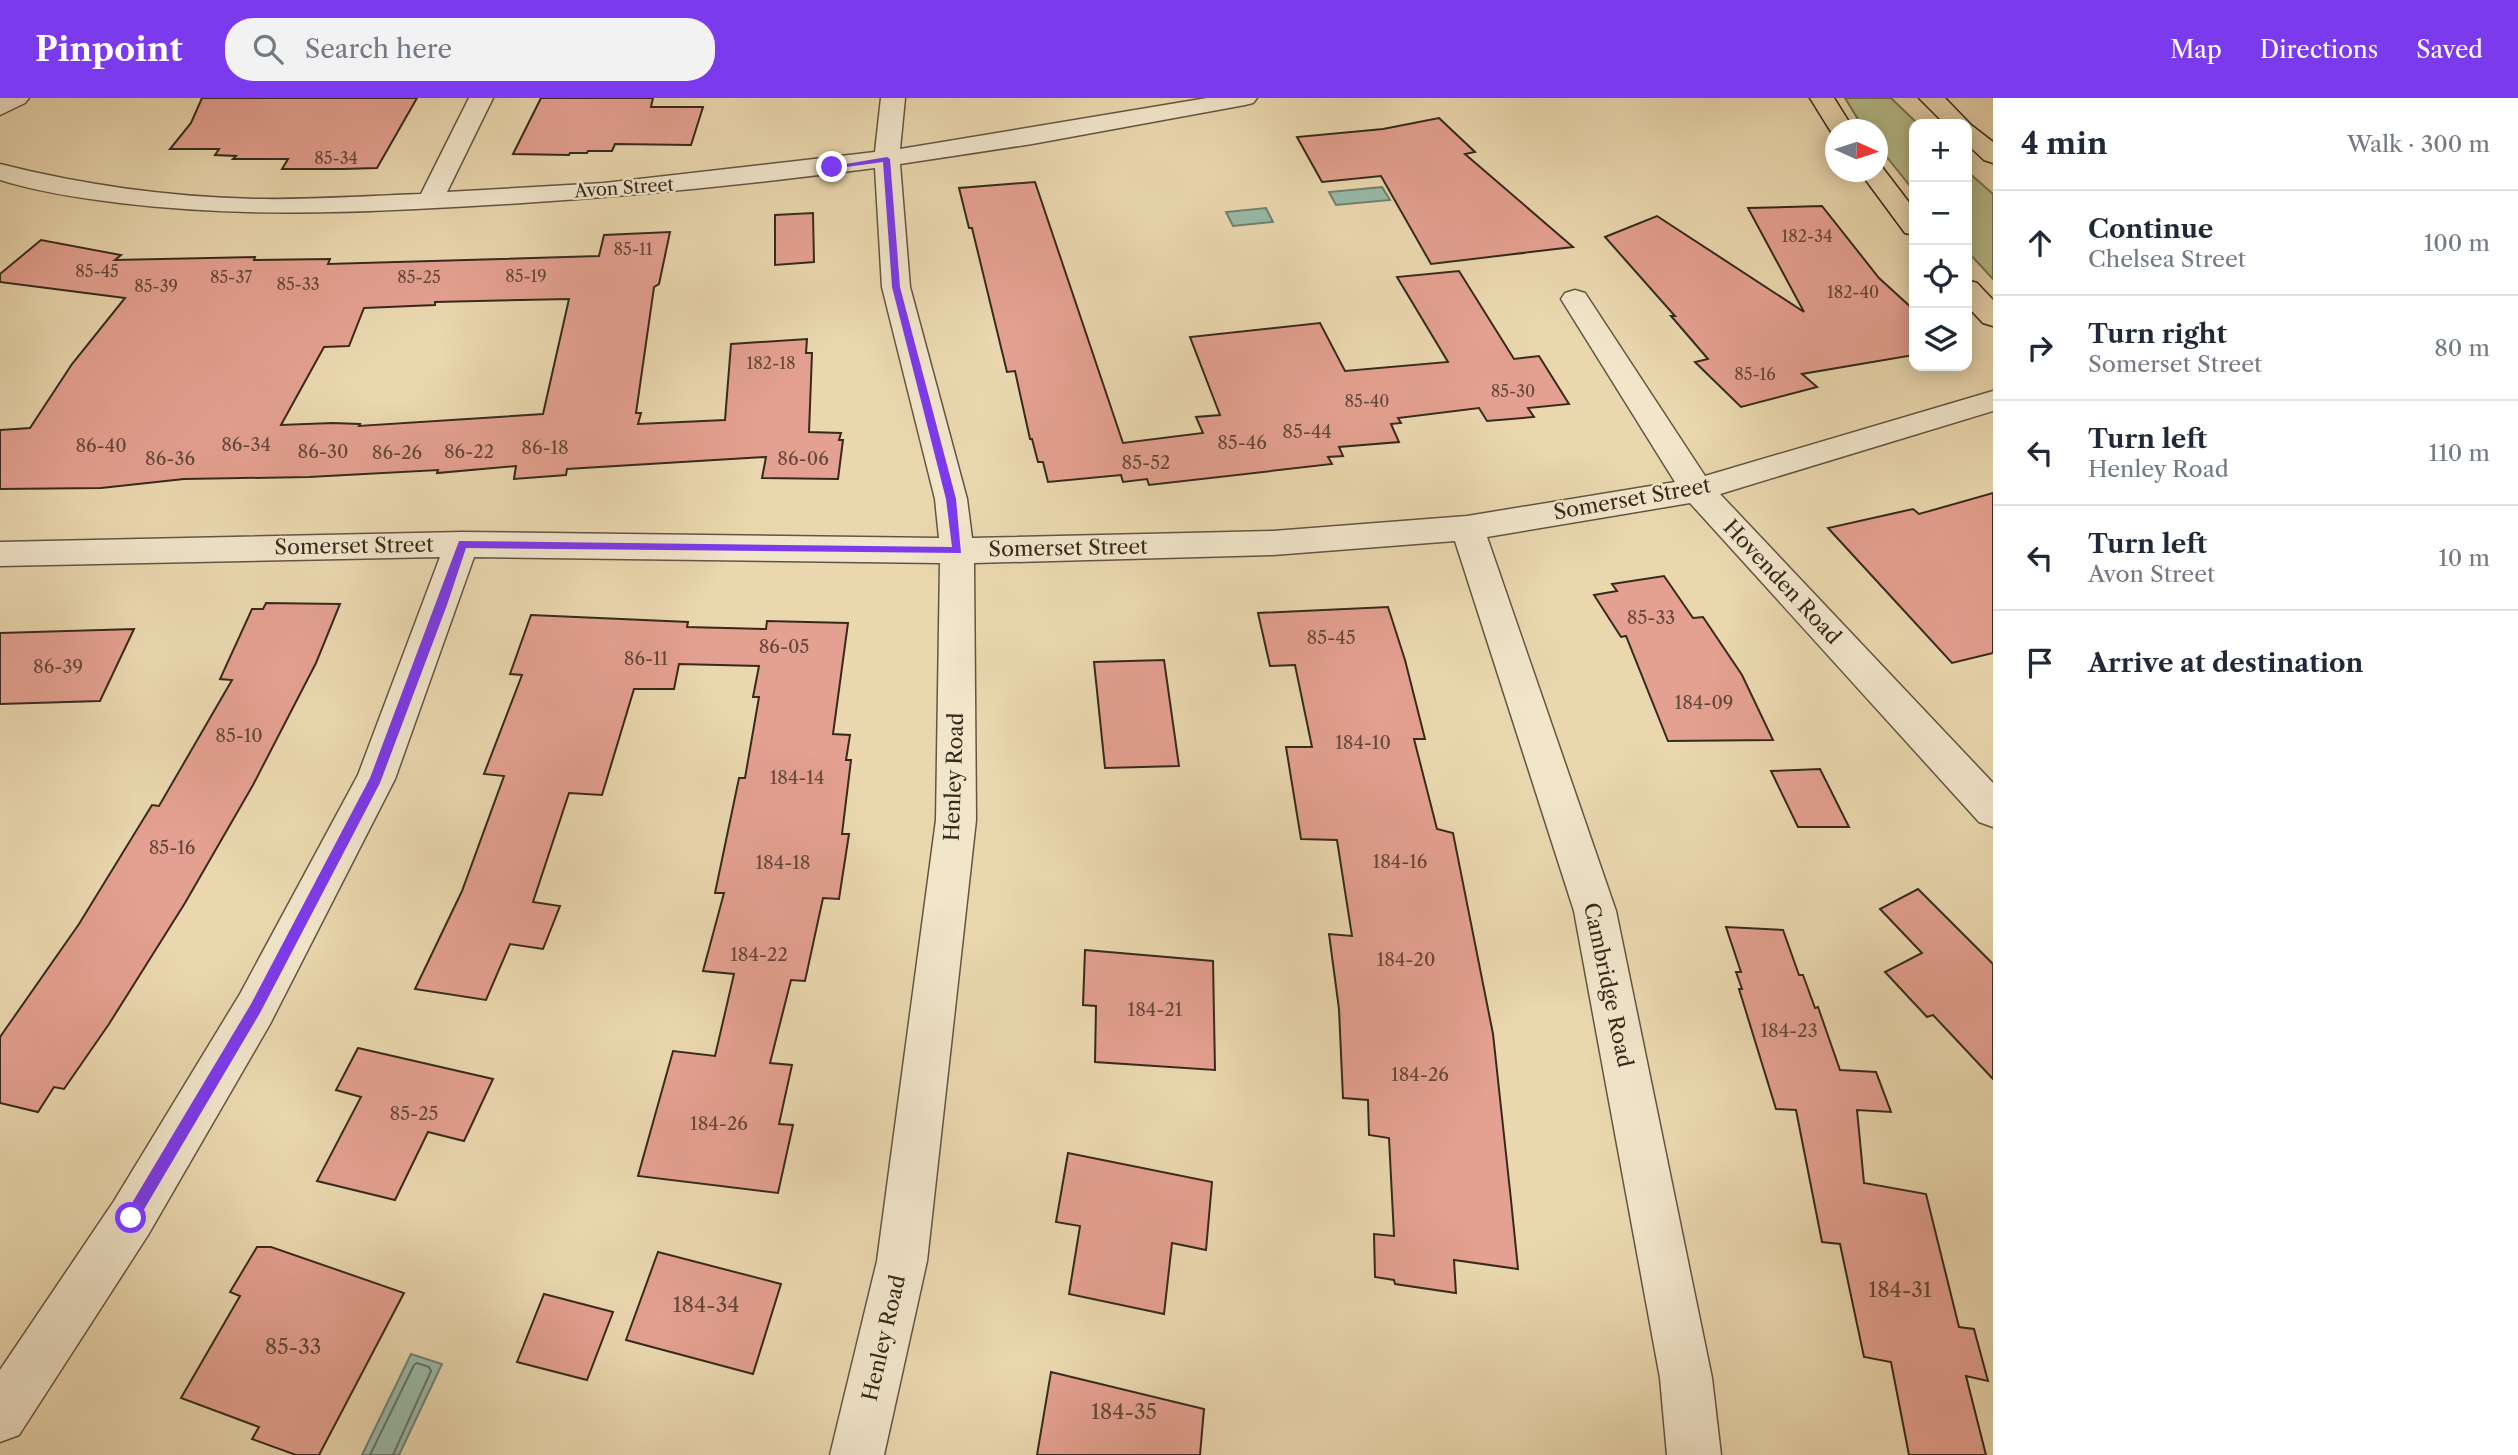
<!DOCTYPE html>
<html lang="en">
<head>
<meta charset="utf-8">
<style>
  :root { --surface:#fff; --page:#f2f2f3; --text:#1f2937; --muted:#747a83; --line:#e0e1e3; --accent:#7c3aed }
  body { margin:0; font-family:"Libre Caslon Text",serif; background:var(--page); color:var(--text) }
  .controls { position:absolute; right:21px; top:21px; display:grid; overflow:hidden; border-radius:14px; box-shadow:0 4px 18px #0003 }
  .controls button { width:63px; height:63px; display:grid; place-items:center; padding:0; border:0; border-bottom:2px solid var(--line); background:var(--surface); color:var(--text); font:35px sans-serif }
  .compass { position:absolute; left:1825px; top:21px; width:63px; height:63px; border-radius:50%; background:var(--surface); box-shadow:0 4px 18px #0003; rotate:93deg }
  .stop { position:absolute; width:21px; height:21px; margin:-16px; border:5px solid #7c3aed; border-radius:50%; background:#fff }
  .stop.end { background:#7c3aed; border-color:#fff; box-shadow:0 2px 7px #0008 }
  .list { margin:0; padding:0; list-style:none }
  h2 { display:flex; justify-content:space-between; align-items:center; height:91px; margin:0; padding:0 28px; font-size:30px }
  h2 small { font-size:23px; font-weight:400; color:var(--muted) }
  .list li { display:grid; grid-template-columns:46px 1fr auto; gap:21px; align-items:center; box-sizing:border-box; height:105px; padding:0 28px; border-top:2px solid var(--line) }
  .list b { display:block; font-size:26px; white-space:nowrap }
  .list p { margin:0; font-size:23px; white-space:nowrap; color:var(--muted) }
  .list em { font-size:23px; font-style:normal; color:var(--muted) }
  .icon { flex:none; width:38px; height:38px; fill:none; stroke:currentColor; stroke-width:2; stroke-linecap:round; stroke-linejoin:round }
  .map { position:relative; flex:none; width:1993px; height:1357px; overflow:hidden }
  header { display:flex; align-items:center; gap:42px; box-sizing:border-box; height:98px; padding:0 35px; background:var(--accent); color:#fff }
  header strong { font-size:33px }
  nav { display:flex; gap:38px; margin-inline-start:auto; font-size:24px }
  .search { width:490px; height:63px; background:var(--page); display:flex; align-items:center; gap:18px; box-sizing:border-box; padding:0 24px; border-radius:28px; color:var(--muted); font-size:26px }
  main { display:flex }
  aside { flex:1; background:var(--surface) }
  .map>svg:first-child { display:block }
</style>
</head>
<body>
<header>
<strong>Pinpoint</strong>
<div class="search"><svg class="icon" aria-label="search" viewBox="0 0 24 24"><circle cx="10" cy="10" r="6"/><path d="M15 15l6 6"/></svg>Search here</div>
<nav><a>Map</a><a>Directions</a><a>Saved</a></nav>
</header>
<main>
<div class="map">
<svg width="1993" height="1357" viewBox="0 0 1993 1357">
  <rect width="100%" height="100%" fill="#ead7ae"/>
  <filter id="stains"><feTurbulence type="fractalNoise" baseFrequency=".00286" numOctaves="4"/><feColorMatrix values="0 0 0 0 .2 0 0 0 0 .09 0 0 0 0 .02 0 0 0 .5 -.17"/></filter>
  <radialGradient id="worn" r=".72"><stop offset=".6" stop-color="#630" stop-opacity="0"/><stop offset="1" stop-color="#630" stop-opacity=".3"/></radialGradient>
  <g fill="#b7be8a" stroke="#767454" stroke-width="2">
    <path d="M1845,0h46l27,26h-4v67l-36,-45v-16l-14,-1z"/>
    <path d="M1967,73l26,23v85l-26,-28z"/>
  </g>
  <g fill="#98baa8" stroke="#718070" stroke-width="2">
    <path d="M1382,89l8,13 -54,5 -7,-13z"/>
    <path d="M1266,110l7,14 -40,4 -7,-14z"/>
    <path d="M411,1256l31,10 -43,91h-37z"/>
  </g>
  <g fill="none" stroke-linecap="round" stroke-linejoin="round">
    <path stroke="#677262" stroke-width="2" d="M370,1357l44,-90 3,-2 12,4 2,4 -38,84"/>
  </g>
  <g fill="#e4a090" stroke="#362a1d" stroke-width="2" fill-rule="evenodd">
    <path d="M202,0h215l-40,70 -34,1h-61l6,-10h-55l3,-3 -21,-1 4,-6h-49l21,-26z"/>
    <path d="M541,0h112l-2,9h52l-12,38 -76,-1 -3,7h-24l-1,2h-17l-1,2 -56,-1z"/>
    <path d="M1439,20l36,34 -10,2 108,93 -142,17 -50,-88 -59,6 -25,-45 86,-8z"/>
    <path d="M1035,84l88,261 80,-10 -7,-16 24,-2 -30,-78 130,-14 25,48 103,-9 -51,-85 62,-6 55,88 25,-3 30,48 -41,4 6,9 -47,4 -8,-13 -81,10 3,5 -10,1 8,18 -60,5 4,9 -15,1 4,7 -183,21 -2,-6 -24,3 -2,-7 -73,7 -5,-20h-5l-6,-23h-2l-15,-68 -8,1 -35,-144h-3l-10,-40z"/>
    <path d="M1822,108l57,72 35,32v45l-112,19 15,13 -76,20 -46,-45 13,-3 -37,-43h4l-70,-79 52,-21 147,96 -56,-104z"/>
    <path d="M813,115l1,49 -39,3v-50z"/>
    <path d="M670,134l-11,52 -5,3 -18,126h5l-3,11 87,-4 6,-76 76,-5 -1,14h6l-3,79 32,1 -2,7h4l-5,39 -76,-1 4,-21 -199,12 -1,6 -52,4 2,-13 -79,7 1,-3 -129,7 -125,2 -83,9 -101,1v-59l30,-2 42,-64 53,-66 -125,-16v-8l41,-34 80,15 -6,5 140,-3 -1,3 76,-1 -2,5 271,-8 5,-21zM569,201l-26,115 -184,12 1,-2 -28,-1 -51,2 43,-78 25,-1 15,-38 71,-3v-3z"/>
    <path d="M1993,395v160l-41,10 -124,-135 85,-19 6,5z"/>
    <path d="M1664,478l29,42 10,-1 39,58 31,65 -105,1 -42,-105 -5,1 -27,-42 23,-4 -5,-7z"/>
    <path d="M266,505l74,1 -24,59 -63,122 -68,118 -76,121 -45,65 -10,-2 -16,25 -38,-9v-66l79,-113 73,-119 7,1 73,-126 -12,-1 32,-70h11z"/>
    <path d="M1388,509l17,53 20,79h-11l23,90 16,4 40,201 18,166 7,69 -64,-9 2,33 -61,-9 -1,-4 -19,-3 -1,-43 20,2 -5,-98 -20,-3 -1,-35 -25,-2 -4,-89 -10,-75 23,2 -15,-96 -36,-1 -15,-92h26l-17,-82 -25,1 -12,-53z"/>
    <path d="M531,517l157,7 -1,5 79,2 1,-8 81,2 -15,111 17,1 -4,25h5l-9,74h7l-10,65 -16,-1 -18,83 -14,-1 -21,83 22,2 -13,59 14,1 -15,68 -140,-17 35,-125 42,5 19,-82 -31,-3 21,-78h-9l24,-115h6l14,-81h-6l6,-31 -80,-2 -5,25h-40l-32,106 -33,-2 -36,109 27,4 -17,43 -33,-5 -24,56 -71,-11 47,-98 42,-115 -20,-2 38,-99 -12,-1z"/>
    <path d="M134,531l-34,72 -100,3v-71z"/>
    <path d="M1164,562l15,106 -74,2 -11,-106z"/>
    <path d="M1820,671l29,58h-51l-27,-56z"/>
    <path d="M1918,791l75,75v115l-60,-64 -6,2 -42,-45 37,-19 -42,-44z"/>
    <path d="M1726,829l57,3 16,45h4l12,33 3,-1 22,63 36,2 15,40 -34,-2 7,73 62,11 33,133 15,2 14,52 -22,-5 20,79h-77l-18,-93 -27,-5 -24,-113 -18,-2 -26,-132 -20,-1 -37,-120h3l-6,-17h5z"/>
    <path d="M1085,852l128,11 2,109 -120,-8 1,-56 -13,-1z"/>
    <path d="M358,950l135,31 -29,62 -36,-9 -33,68 -78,-19 44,-84 -25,-7z"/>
    <path d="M1068,1055l144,29 -6,68 -34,-7 -8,71 -95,-20 11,-68 -24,-4z"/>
    <path d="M257,1149h14l133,46 -85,162h-23l-44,-16 7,-12 -78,-29 59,-102 -10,-4z"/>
    <path d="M658,1154l123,32 -28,90 -127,-34z"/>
    <path d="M544,1196l69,18 -26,68 -70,-18z"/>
    <path d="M1051,1274l153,37 -4,46h-163z"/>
  </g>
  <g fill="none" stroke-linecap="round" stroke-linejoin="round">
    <g stroke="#635541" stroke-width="3">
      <g id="minor">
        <path d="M0,0h29l-4,5 -25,12z"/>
        <path d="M469,0h24l-46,94 157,-9 271,-31 6,-54h24l-5,51 307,-51h50l-4,5 -8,2 -213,39 -132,20 10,123 57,212 5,39 301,-7 194,-15 208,-34 -114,-183 4,-6 10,-3 10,3 120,183 288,-85v20l-273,83 273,289v44l-14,-5 -289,-319 -203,34 129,374 96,467 9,77h-54l-7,-77 -86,-467 -119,-370 -182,14 -299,8 2,257 -49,441 -43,194h-54l47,-194 59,-441 4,-257 -466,-6 -79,222 -125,245 -122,211 -129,200 -19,7v-72l114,-169 126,-207 118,-219 82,-218 -440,9v-24l462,-10 477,6 -4,-39 -53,-212 -7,-119c-153,20 -305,34 -459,41 -102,5 -194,6 -296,-6 -41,-5 -81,-11 -120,-23v-16c83,21 169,33 255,35 55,1 110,-3 166,-5z"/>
      </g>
    </g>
    <g stroke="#362a1d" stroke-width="3">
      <g id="major">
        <path d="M1810,0h24l20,32h-18v6l-3,-1z"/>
        <path d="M1878,67l4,2 32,42v26l-9,-2 -45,-61h18z"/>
        <path d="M1967,182l10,3 16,17v26l-10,-3 -16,-17z"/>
      </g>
    </g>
    <g stroke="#362a1d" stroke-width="3">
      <path id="highway" d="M1919,0h26l26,27 22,17v21l-9,-3 -17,-16v-20h-22z"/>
    </g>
    <use href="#minor" fill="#f1e5ca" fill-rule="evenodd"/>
    <use href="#major" fill="#ead7ae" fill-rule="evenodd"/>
    <use href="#highway" fill="#ead7ae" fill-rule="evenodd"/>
  </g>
  <path fill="#7c3aed" d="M887,59l3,2 10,128 56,212 5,54 -495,-5 -19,57 -67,178 -120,230 -124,210h-10v-10l125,-209 119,-226 89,-237 493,6 -6,-48 -54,-212 -9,-125 -51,7 -4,-2z"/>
  <g text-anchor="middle" stroke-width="5" stroke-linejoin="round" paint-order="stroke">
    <g font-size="16" fill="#62483a">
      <text x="336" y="66">85-34</text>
      <text x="1807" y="144">182-34</text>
      <text x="633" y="157">85-11</text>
      <text x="97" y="179">85-45</text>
      <text x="526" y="184">85-19</text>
      <text x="231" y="185">85-37</text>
      <text x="419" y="185">85-25</text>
      <text x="298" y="192">85-33</text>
      <text x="156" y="194">85-39</text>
      <text x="1853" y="200">182-40</text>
      <text x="771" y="271">182-18</text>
      <text x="1755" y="282">85-16</text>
      <text x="1513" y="299">85-30</text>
      <text x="1367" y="309">85-40</text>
    </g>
    <g font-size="18" fill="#362a1d" stroke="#f1e5ca">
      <text transform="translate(624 90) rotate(-4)" y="6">Avon Street</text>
    </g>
    <g font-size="18" fill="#62483a">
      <text x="1307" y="340">85-44</text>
      <text x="1242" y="351">85-46</text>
      <text x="246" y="353">86-34</text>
      <text x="101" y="354">86-40</text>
      <text x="545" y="356">86-18</text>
      <text x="323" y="360">86-30</text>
      <text x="469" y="360">86-22</text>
      <text x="397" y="361">86-26</text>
      <text x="170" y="367">86-36</text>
      <text x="803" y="367">86-06</text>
      <text x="1146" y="371">85-52</text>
      <text x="1651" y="526">85-33</text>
      <text x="1331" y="546">85-45</text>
      <text x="784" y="555">86-05</text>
      <text x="646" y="567">86-11</text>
      <text x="58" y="575">86-39</text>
      <text x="1704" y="611">184-09</text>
      <text x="239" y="644">85-10</text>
      <text x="1363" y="651">184-10</text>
      <text x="797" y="686">184-14</text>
      <text x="172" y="756">85-16</text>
      <text x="1400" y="770">184-16</text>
      <text x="783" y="771">184-18</text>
      <text x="759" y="863">184-22</text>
      <text x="1406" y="868">184-20</text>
      <text x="1155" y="918">184-21</text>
      <text x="1789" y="939">184-23</text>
      <text x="1420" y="983">184-26</text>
      <text x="414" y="1022">85-25</text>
      <text x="719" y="1032">184-26</text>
    </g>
    <g font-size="21" fill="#362a1d" stroke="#f1e5ca">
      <text transform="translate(1632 401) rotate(-10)" y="7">Somerset Street</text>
      <text transform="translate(354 448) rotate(-1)" y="7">Somerset Street</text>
      <text transform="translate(1068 450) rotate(-1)" y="7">Somerset Street</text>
      <text transform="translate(1782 484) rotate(47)" y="7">Hovenden Road</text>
      <text transform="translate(954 679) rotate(-88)" y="7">Henley Road</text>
      <text transform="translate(1608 887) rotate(78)" y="7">Cambridge Road</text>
      <text transform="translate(884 1240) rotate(-77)" y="7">Henley Road</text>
    </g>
    <g font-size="21" fill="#62483a">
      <text x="1900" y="1199">184-31</text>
      <text x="706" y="1214">184-34</text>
      <text x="293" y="1256">85-33</text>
      <text x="1124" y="1321">184-35</text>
    </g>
  </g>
  <rect width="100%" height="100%" filter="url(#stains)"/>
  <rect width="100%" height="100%" fill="url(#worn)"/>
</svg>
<div class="controls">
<button>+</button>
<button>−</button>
<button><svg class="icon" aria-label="locate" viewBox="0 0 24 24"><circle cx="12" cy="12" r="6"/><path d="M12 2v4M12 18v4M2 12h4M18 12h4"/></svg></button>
<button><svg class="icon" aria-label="layers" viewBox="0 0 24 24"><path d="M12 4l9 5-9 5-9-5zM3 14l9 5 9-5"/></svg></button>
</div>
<svg class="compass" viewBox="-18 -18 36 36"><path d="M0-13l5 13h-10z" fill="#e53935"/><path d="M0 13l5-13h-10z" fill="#747a83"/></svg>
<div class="stop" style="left:131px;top:1120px"></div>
<div class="stop end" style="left:832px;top:69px"></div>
</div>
<aside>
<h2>4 min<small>Walk · 300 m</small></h2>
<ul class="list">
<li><svg class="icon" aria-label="ahead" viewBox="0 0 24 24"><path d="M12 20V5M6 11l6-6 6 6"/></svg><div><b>Continue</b><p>Chelsea Street</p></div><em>100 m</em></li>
<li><svg class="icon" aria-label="right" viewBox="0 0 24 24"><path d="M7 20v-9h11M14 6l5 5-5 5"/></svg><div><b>Turn right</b><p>Somerset Street</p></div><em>80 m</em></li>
<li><svg class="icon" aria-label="left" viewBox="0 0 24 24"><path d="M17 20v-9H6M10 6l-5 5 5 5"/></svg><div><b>Turn left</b><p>Henley Road</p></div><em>110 m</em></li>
<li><svg class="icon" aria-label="left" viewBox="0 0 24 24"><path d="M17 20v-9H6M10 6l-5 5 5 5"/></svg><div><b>Turn left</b><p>Avon Street</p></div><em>10 m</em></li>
<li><svg class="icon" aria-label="arrive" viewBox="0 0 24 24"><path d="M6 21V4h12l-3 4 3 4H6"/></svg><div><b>Arrive at destination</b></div></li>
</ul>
</aside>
</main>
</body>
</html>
